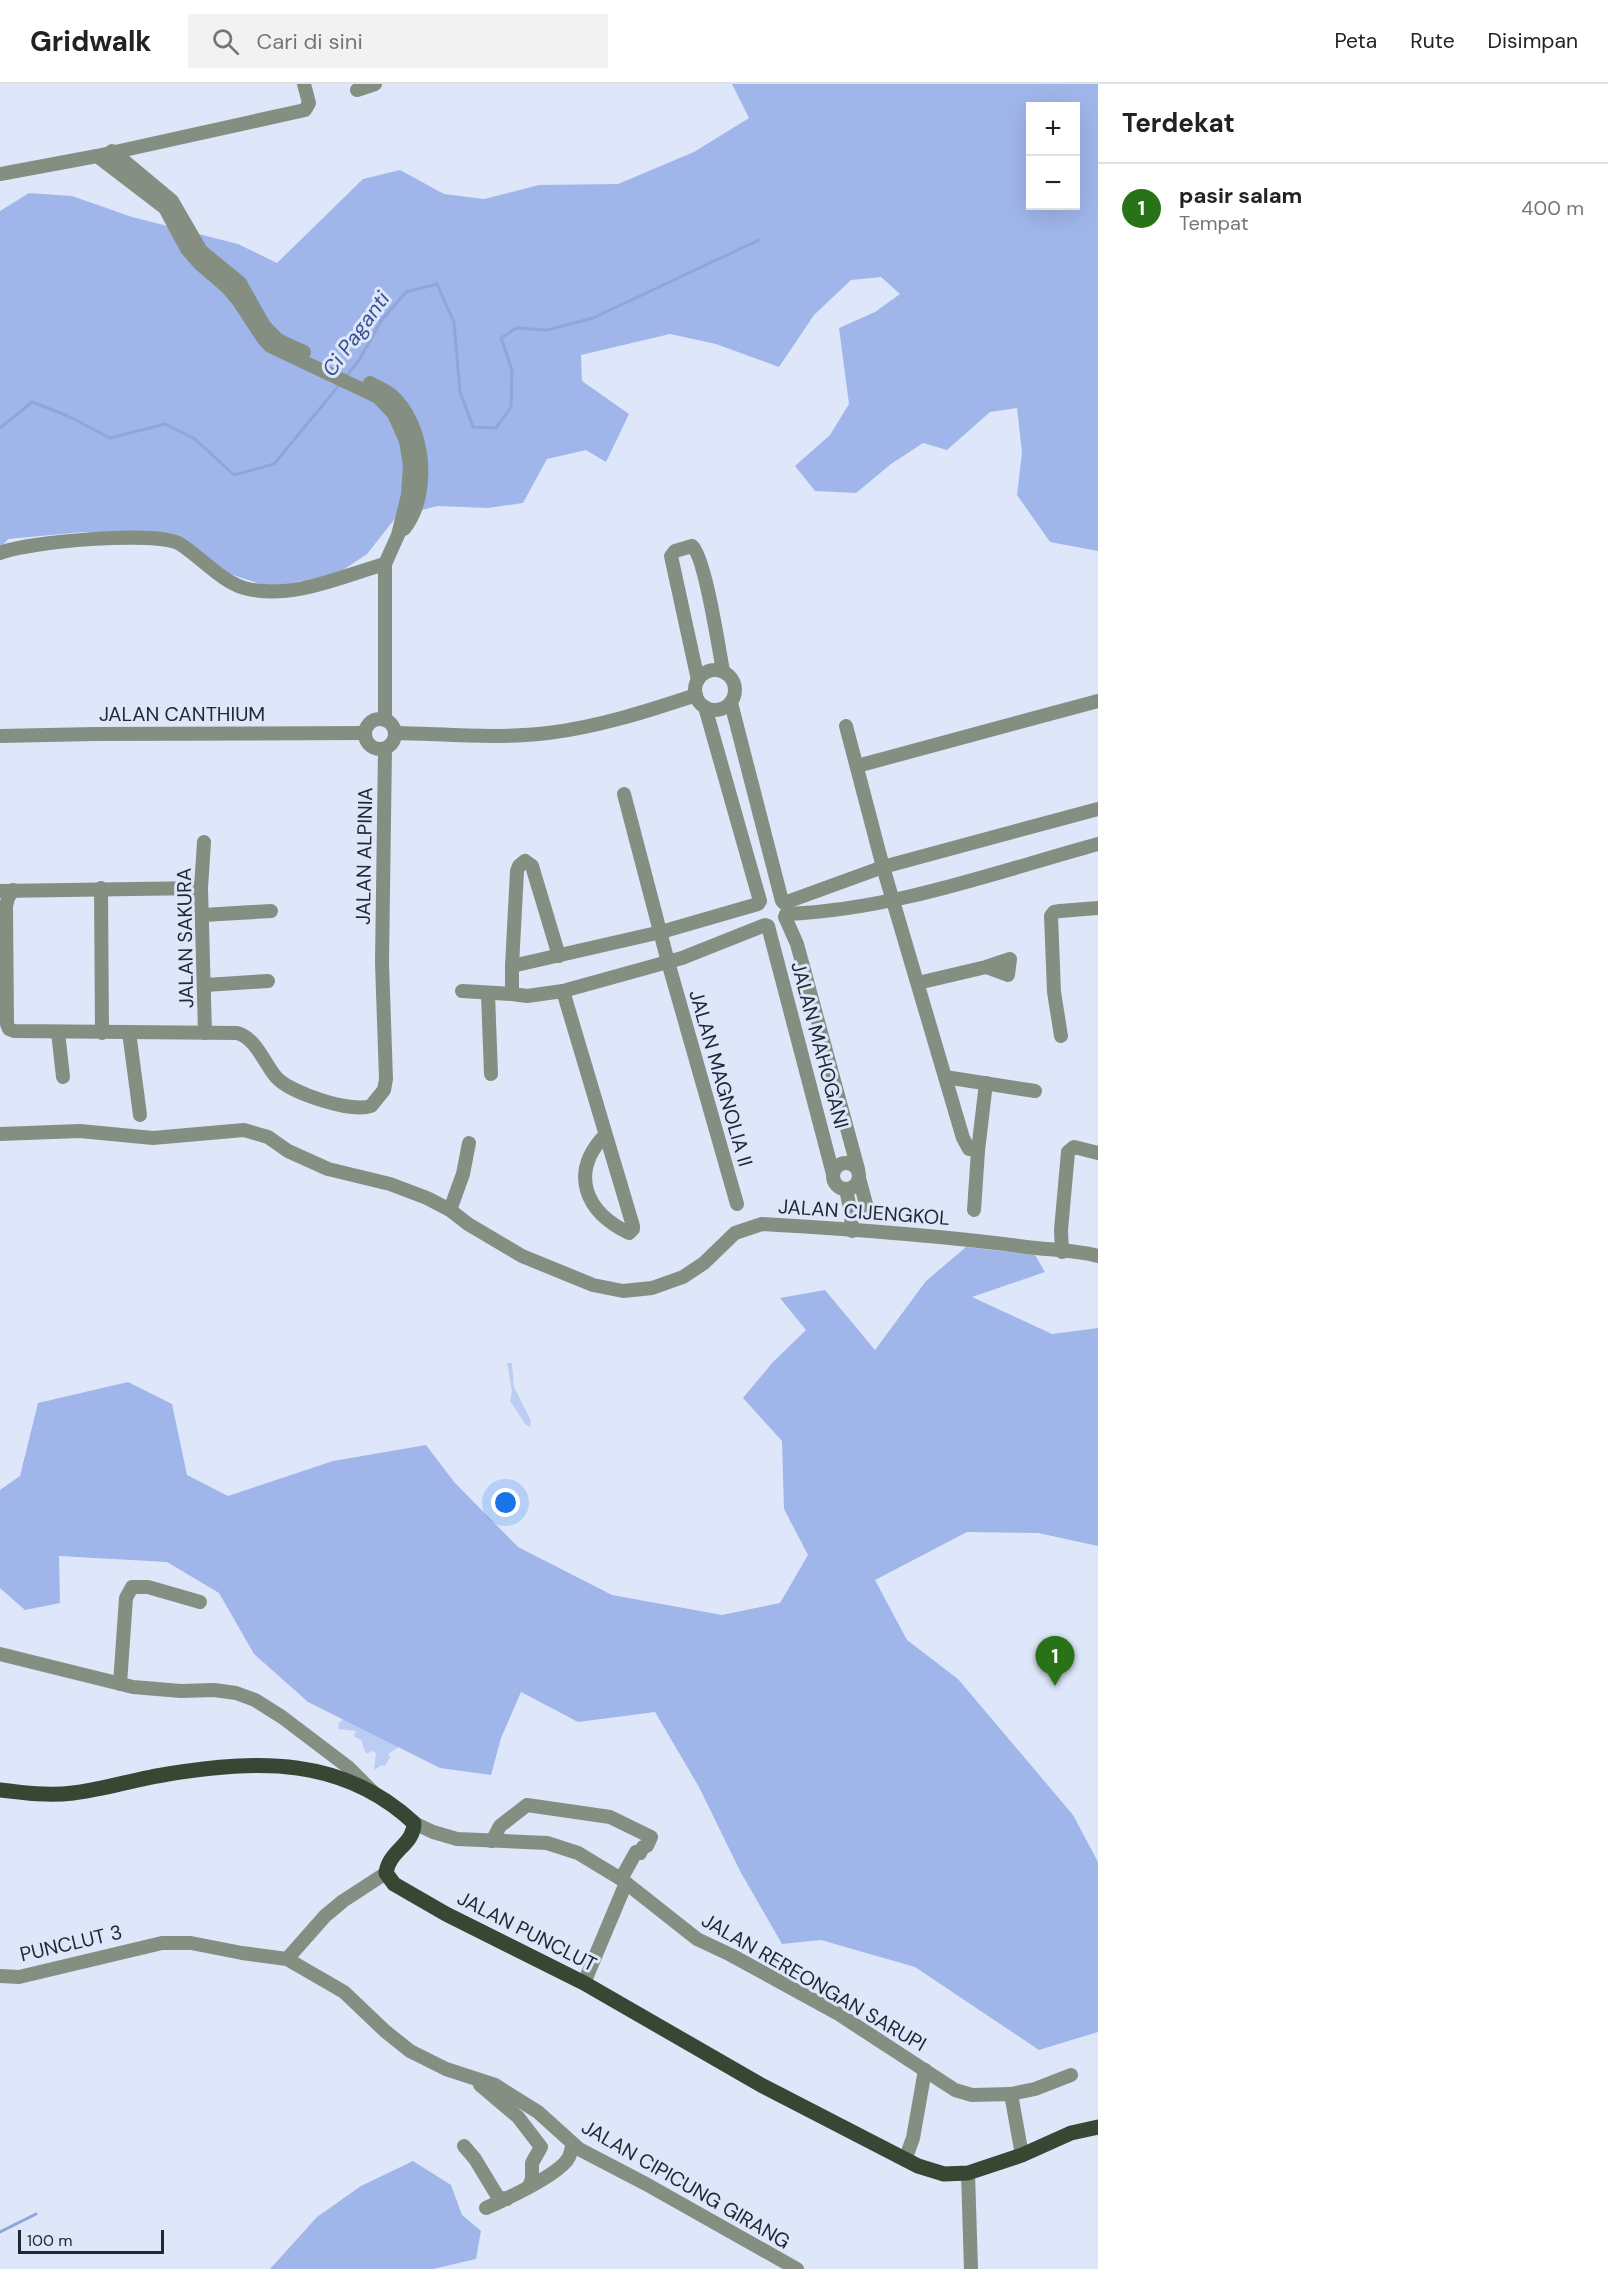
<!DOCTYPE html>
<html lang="id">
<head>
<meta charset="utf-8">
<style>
  :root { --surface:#fff; --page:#f2f2f2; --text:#222; --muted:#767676; --line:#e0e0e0; --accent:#287318 }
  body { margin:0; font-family:"DM Sans",sans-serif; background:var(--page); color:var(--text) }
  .controls { position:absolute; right:18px; top:18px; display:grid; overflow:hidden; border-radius:0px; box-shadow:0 6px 24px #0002 }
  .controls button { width:54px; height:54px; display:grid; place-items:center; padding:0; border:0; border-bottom:2px solid var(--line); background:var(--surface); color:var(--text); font:30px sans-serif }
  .scale { position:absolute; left:18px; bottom:15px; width:146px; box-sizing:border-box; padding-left:6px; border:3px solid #222734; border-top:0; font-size:16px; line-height:21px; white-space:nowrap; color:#222734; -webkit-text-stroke:4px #dee6fa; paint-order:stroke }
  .you { position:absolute; left:506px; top:1419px; width:21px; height:21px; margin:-15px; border:4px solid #fff; border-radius:50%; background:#1a73e8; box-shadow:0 0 0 9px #1a73e833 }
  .badge { display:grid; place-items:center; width:39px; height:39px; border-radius:50%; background:var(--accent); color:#fff; font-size:20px; font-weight:700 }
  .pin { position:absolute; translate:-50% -50px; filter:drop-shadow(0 2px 3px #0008) }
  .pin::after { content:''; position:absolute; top:32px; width:21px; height:18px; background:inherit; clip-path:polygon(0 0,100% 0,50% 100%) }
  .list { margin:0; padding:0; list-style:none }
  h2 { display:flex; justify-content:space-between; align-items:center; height:78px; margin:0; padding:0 24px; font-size:26px }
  h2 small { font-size:20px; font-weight:400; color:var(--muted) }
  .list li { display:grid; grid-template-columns:39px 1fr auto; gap:18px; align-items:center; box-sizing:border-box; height:90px; padding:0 24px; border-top:2px solid var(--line) }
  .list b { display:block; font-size:22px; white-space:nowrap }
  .list p { margin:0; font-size:20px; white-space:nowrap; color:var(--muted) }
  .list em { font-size:20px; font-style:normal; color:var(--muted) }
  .icon { flex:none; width:33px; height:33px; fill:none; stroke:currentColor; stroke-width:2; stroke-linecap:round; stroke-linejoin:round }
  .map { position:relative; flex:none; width:1098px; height:2185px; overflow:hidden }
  header { display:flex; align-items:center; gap:36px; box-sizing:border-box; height:84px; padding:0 30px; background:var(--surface); border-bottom:2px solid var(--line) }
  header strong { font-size:28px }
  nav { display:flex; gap:33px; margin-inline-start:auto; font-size:21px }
  .search { width:420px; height:54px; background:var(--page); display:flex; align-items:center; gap:15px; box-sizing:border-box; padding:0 21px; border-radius:0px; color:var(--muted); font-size:22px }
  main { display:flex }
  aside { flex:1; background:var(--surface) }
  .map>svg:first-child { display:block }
</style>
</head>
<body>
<header>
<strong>Gridwalk</strong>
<div class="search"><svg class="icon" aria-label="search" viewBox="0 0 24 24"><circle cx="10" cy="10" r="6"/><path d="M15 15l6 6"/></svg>Cari di sini</div>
<nav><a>Peta</a><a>Rute</a><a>Disimpan</a></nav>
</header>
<main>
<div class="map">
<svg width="1098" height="2185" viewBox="0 0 1098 2185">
  <rect width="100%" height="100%" fill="#dee6fa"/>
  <g fill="#bccdf4">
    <path d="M507,1279h5l2,24 17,34 -1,6 -5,-3 -15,-23 2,-10z"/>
    <path d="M346,1633l53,30 -11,7 2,3 -5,9 -3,-1 -8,5 2,-17 -5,-2 -4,3 -4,-7 -1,-6 -8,-5 2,-5 -18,-2 1,-6z"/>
  </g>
  <g fill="#a0b6ea" fill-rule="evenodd">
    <path d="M732,0h366v467l-48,-9 -33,-47 5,-42 -5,-45 -27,4 -43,38 -24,-7 -32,21 -35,29 -41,-2 -20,-25 35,-31 19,-31 -10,-76 36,-16 25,-18 -19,-17 -30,3 -37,35 -35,52 -63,-23 -46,-10 -89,21 1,26 47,33 -23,48 -20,-12 -39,9 -24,44 -35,5 -50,-2 -41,10 -30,38 -30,20 -67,13 -50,-16 -46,-33 -90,-6 -76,7 -8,10v-338l29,-18 43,3 60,21 106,27 39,19 86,-84 37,-9 44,24 40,5 55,-14 79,-1 76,-32 55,-34zM1030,22h46v100h-46z"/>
    <path d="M966,1163l69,8 10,17 -73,25 80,37 46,-6v218l-60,-13 -71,-1 -92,48 32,60 51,39 115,136 25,47v170l-59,18 -124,-83 -94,-27 -39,4 -42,-73 -41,-84 -44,-75 -77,10 -57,-30 -20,46 -10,37 -51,-7 -132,-66 -54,-48 -35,-61 -52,-31 -108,-6 1,47 -35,7 -25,-22v-98l20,-14 18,-73 90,-21 44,22 15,71 41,21 105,-35 93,-16 29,38 63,64 94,48 110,20 58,-12 28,-48 -24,-46 -2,-68 -39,-43 30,-36 33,-32 -26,-32 45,-8 50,60 51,-69z"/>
    <path d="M413,2077l38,24 11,30 19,16 -5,28 -43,10h-163l47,-52 44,-31z"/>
  </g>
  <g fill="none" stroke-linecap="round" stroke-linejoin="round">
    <g stroke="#90a6d9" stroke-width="3">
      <path d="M345,294l14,-18 22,-39 25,-29 31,-8 17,38 6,70 13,35 23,1 15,-21 1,-37 -11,-32 15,-10 31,2 46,-12 166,-78"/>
      <path d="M0,344l32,-26 36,14 42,22 55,-14 30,15 39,36 40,-11 67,-81"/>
      <path d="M0,2148l36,-18"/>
    </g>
    <g stroke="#848f82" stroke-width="14">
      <path d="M357,6l18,-6"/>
      <path d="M112,67l60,50 29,50 39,32 24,43 14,14 26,12"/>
      <path d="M97,72l68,52 22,41 13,15 27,23 11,13 25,38 7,8 108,51 16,17 12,27 4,24 -2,30 -10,40 -13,29v156"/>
      <path d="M0,90l97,-18 208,-46 4,-7 -5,-19"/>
      <path d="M370,299c7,4 15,7 21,12 34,29 41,99 13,134"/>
      <path d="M0,469c26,-11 157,-23 180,-9 22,14 42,39 68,45 46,10 94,-13 137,-25"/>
      <circle cx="715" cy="606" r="20"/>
      <path d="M698,596l-27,-124 4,-5 17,-5c13,10 27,104 31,125"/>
      <path d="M731,619l51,198"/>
      <path d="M705,623l55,194"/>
      <circle cx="380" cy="650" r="15"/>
      <path d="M846,642l37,141 80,271 6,11 9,2 -4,59"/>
      <path d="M395,649c50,1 103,6 153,0 50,-6 100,-22 148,-38"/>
      <path d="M0,652l94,-2 271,-1"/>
      <path d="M857,682l241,-65"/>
      <path d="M624,710l44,168 69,242"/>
      <path d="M204,758l-3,46 4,145"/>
      <path d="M101,804l1,145"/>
      <path d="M13,806l-5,8 -2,8 1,118 2,5 5,2 223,2c19,5 27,30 39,44 14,16 75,36 95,29l13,-16 2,-11 -4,-116 3,-214"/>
      <path d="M0,807l201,-3"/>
      <path d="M784,819l99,-36 215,-58"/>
      <path d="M786,830c107,-4 210,-42 312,-70"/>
      <path d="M203,831l68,-4"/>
      <path d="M785,833l12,27 61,225"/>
      <path d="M768,842l65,248"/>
      <path d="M559,872l-27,-90 -7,-5 -6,5 -2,5 -5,95v28l15,2 36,-5 119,-33 83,-33"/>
      <path d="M512,882l149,-34 97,-28"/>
      <path d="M918,899l68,-16 24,-8 -2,16 -22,-8"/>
      <path d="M205,901l63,-4"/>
      <path d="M462,907l50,3"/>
      <path d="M563,907l70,235v3l-4,4c-44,-21 -60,-60 -24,-98"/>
      <path d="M488,910l3,80"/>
      <path d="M58,948l5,45"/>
      <path d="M129,948l11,83"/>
      <path d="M1061,952l-7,-44 -3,-76 3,-4 6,-1 38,-3"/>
      <path d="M945,993l90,14"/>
      <path d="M0,1050l80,-3 73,7 91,-8 24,7 20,14 40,18 62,15 37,14 23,12 18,14 54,32 71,29 30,6 29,-3 31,-11 21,-14 31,-30 27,-9c88,5 177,11 264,23 24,3 50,3 72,9"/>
      <path d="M978,1067l8,-68"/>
      <circle cx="846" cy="1092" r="13"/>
      <path d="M859,1094l10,37"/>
      <path d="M846,1105l5,25 1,17"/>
      <path d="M450,1126l13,-36 6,-31"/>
      <path d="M1062,1168l-1,-22 7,-78 6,-5 24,6"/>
      <path d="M0,1570l133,33 48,4 33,-1 22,3 19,7 27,17 66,50 24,24"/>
      <path d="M120,1600l6,-86 6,-11h16l52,15"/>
      <path d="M414,1739l19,9 24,7 90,4 31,10 43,26 76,60 34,16 106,58 118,77 17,5 39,-1 11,61"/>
      <path d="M492,1757l8,-15 27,-21 83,12 41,20 -4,9 -4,1 -3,6 -4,-1 -15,27"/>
      <path d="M287,1875l38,-43 18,-15 43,-28"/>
      <path d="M0,1892l19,1 143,-34h29l51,10 45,6 57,33 41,39 25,20 36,18 49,16 43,27 41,37 67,35 151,85"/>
      <path d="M584,1899l42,-100"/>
      <path d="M480,2001l38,32 23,30 -9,16v16l-3,7"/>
      <path d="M1011,2010l24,-5 36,-14"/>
      <path d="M464,2062l11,13 23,38 9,2"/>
      <path d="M905,2076l8,-22 12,-68"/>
      <path d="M968,2089l3,96"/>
      <path d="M486,2124c18,-8 75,-34 83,-51 2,-4 2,-9 4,-13"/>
    </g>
    <path stroke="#364833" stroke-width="15" d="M0,1706c24,3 49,6 73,3 32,-4 63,-14 95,-19 90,-14 174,-18 246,49 0,22 -25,27 -28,50l8,11 52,30 138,69 177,102 157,81 26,8 24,-1 54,-18 49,-22 27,-6"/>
  </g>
  <g text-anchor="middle" stroke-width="6" stroke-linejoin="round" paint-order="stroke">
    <g font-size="20" fill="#222734" stroke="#dee6fa">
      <text x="182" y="637">JALAN CANTHIUM</text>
      <text transform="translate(364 772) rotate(-89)" y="7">JALAN ALPINIA</text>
      <text transform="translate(185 854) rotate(-91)" y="7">JALAN SAKURA</text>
      <text transform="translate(820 961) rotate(75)" y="7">JALAN MAHOGANI</text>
      <text transform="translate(721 994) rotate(74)" y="7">JALAN MAGNOLIA II</text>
      <text transform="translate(864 1128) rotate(4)" y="7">JALAN CIJENGKOL</text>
      <text transform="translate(527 1847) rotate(27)" y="7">JALAN PUNCLUT</text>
      <text transform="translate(71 1859) rotate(-13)" y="7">PUNCLUT 3</text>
      <text transform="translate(814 1898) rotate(30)" y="7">JALAN REREONGAN SARUPI</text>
      <text transform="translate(686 2100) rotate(30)" y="7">JALAN CIPICUNG GIRANG</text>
    </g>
    <g font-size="21" font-style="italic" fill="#3a5292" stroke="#dee6fa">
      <text transform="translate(356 250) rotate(-54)" y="7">Ci Paganti</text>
    </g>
  </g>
</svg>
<div class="controls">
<button>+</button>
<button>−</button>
</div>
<div class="scale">100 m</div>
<div class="you"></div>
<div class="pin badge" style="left:1055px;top:1602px">1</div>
</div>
<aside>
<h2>Terdekat<small></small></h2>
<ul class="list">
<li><span class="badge">1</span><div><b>pasir salam</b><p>Tempat</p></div><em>400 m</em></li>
</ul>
</aside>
</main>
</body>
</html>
